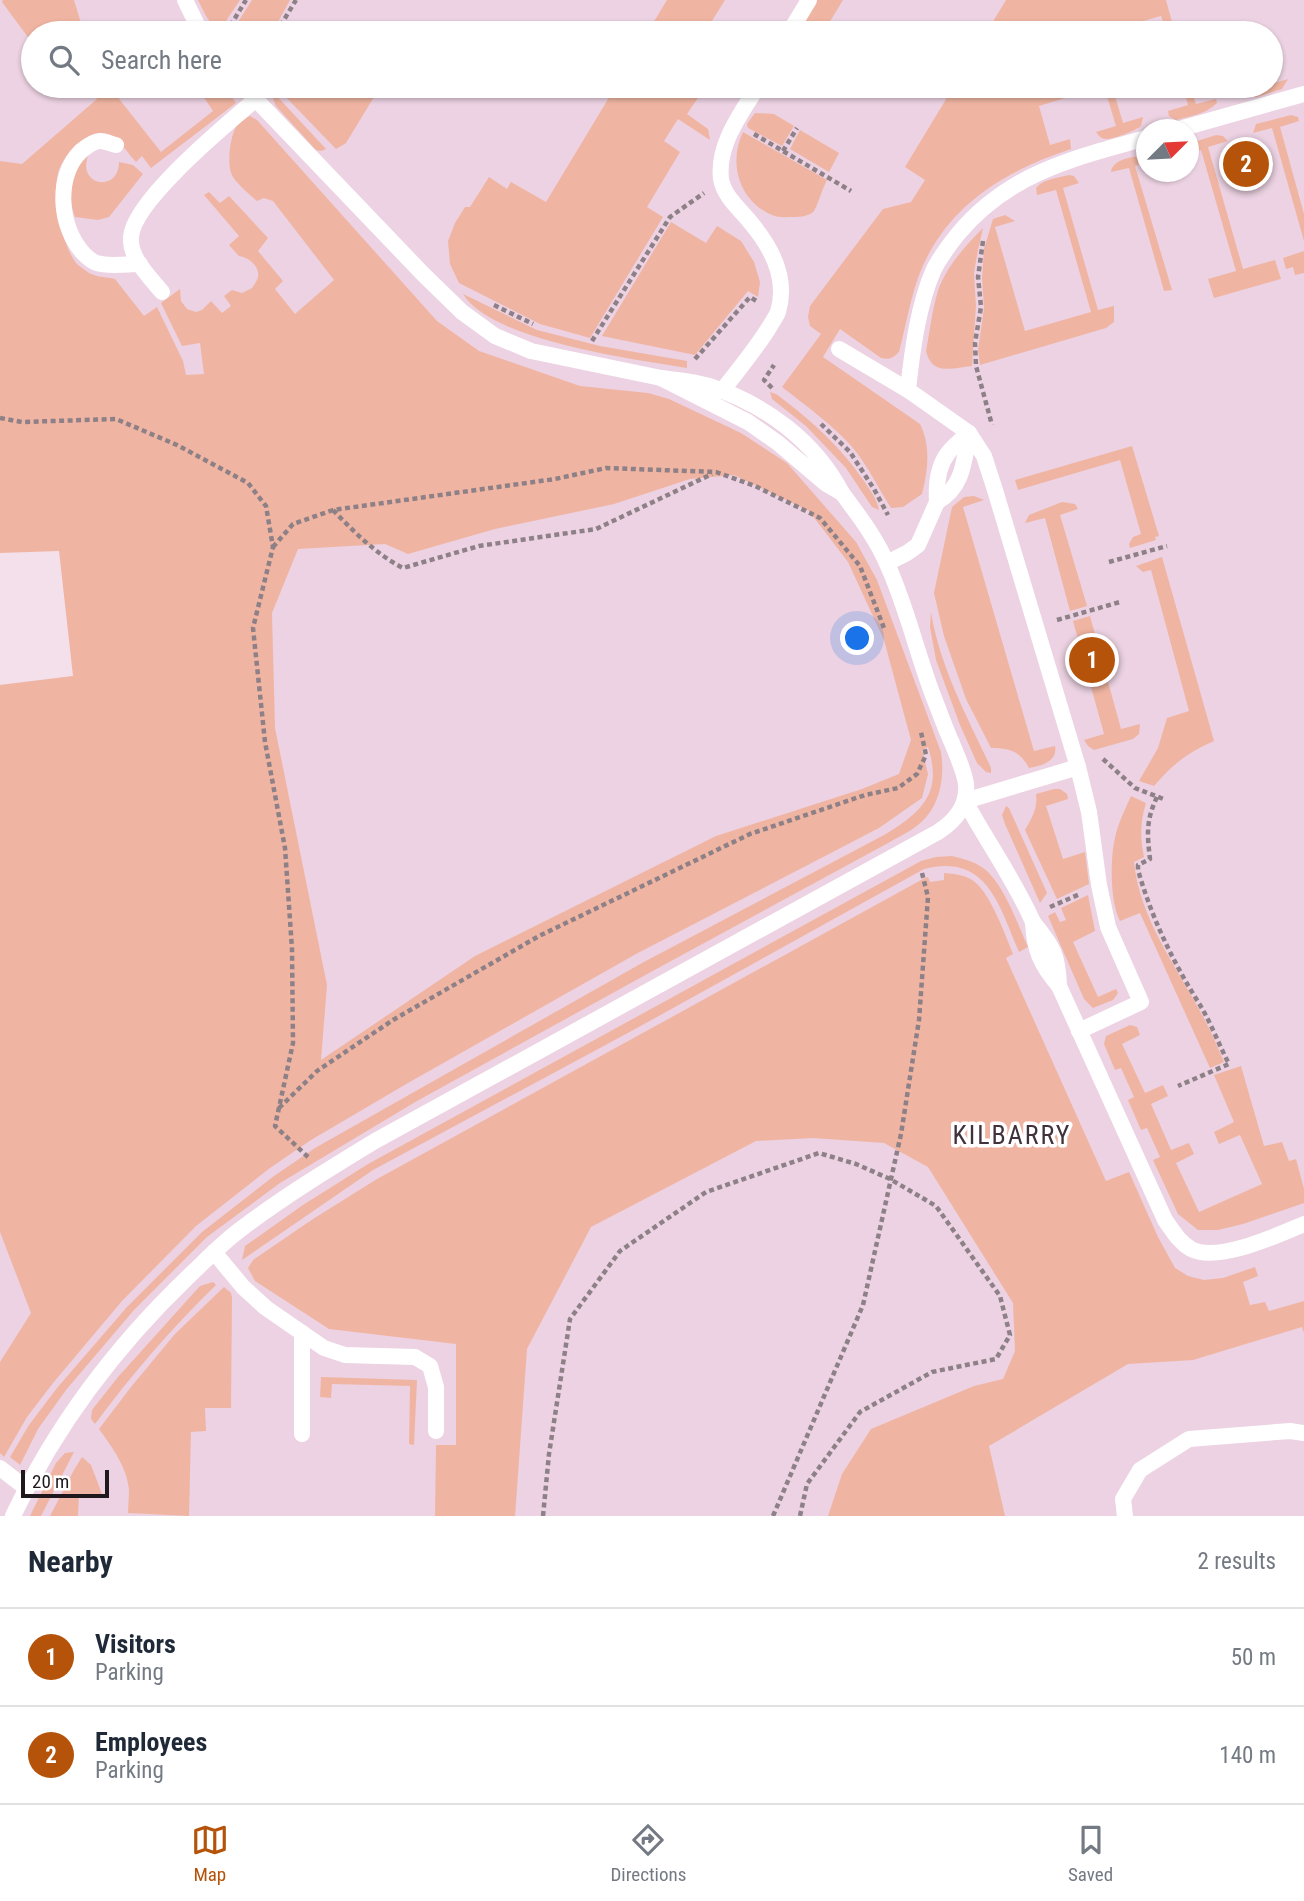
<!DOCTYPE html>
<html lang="en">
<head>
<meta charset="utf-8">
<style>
  :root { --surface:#fff; --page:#f2f2f3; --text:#1f2937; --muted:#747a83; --line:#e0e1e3; --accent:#b45309 }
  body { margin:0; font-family:"Roboto Condensed",sans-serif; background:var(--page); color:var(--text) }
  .compass { position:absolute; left:1136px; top:119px; width:63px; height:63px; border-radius:50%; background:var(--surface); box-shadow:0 2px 5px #0004; rotate:66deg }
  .scale { position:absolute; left:21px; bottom:18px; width:88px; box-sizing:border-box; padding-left:7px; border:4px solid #1f181c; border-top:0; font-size:19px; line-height:24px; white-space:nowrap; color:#1f181c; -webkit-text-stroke:5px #fff; paint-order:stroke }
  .you { position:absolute; left:858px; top:639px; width:24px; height:24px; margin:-18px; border:5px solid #fff; border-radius:50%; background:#1a73e8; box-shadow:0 0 0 10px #1a73e833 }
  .badge { display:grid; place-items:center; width:46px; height:46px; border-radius:50%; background:var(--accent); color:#fff; font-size:23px; font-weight:700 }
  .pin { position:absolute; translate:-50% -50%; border:4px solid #fff; box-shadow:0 2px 7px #0006 }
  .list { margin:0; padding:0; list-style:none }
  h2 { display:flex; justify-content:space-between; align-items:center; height:91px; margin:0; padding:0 28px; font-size:30px }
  h2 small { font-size:23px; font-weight:400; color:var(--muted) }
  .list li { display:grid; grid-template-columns:46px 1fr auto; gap:21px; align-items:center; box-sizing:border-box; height:98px; padding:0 28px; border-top:2px solid var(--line) }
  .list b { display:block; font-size:26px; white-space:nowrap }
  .list p { margin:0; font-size:23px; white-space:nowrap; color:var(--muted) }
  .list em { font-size:23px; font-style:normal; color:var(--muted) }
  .icon { flex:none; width:38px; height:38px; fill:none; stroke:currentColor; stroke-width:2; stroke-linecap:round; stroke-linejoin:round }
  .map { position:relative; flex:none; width:1304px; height:1516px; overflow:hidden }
  .search { position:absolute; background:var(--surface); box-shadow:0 2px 5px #0004; left:21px; right:21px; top:21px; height:77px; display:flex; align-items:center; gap:18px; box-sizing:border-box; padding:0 24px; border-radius:38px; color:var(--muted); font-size:26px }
  .sheet { height:287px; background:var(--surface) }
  nav { display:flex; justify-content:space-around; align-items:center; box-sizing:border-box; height:98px; border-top:2px solid var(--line); background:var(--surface); font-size:19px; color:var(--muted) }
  nav a { display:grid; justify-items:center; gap:4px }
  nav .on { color:var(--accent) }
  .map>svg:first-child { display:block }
</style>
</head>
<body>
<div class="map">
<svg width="1304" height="1516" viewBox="0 0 1304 1516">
  <rect width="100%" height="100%" fill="#f3e0eb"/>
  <path fill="#ecd2e2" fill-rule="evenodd" d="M0,0h1304v1516h-1304v-831l98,-12 -44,-171 -54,8zM33,33h1238v53h-1238zM1146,130h42v42h-42z"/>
  <g fill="#f0b5a2" fill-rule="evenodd">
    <path d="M3,0h71l10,33h-51v11l-31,-42z"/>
    <path d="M198,0h42l-22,33 -12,-17z"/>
    <path d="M252,0h38l-18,33h-41z"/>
    <path d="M667,0h58l-18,29 6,4h-66z"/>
    <path d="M817,0h26l-20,33h-14l-9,-5z"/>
    <path d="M1006,0h160l9,33h-8l-6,-17 -60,17h-115z"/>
    <path d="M1288,79l-6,10 -25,8h-11l-4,-5 18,-6h11v-2z"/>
    <path d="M86,86h23l52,66 52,-41 -12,-18 11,-7h12l12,17 -85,65 -9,-12 -6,6c-6,-6 -16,-21 -22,-25 -21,-15 -51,17 -56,36 -6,23 4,71 18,90 3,3 9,7 13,10 7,4 17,4 26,6l29,37 13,-9 26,54 3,14 18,-1 -4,-31 -18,3 -21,-43 19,-14 1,12 6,8 9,3 6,-2 9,-9 11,12 9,-7 -7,-10 8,-6 10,3 10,-5c2,-3 5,-7 6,-11 2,-11 -10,-20 -19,-21l-10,-11 10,-9 -35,-41 5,-3 11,11 9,-7 39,42 -10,13 25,30 -8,8 20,25 39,-34 -61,-79 -9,-3 -7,3c-8,-7 -18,-15 -24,-24 -7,-10 -3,-40 3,-50 4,-5 8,-8 14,-11l7,4 180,201 42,30 101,35 68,7 21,6 72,34 46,30 69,79 21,38 64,172c4,25 -1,55 -22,72 -8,7 -19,12 -29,18l-241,131 -232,128 -137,82 -73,54 -73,73 -68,80 -28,39 -18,36 -10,-8 19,-32 28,-37 70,-81 75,-75 72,-56 41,-28 327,-185 242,-128c38,-23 59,-42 44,-88l-6,3 6,24 -6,24 -43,30 -243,126 -228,129 -97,57 -41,28 -74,58 -74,75 -69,82 -26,34 -23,40 -4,-4v-91l31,-49 -31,-81v-547l73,-9 -14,-125 -59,2v-392l22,3 75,-65zM734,475l75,36 39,51 36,78 27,100 -12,34 -37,15 -146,47 -241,120 -154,104 6,-75 -52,-257 -3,-115 26,-64 87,-5 23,10 87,-25 119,-25 76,-25z"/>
    <path d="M287,86h85l5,6 -31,51 -10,6 -54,-56z"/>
    <path d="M616,86h90l-19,28 21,15 2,11 -32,-21 -14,22 16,11 -33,55 16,10 -73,121 -50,-14 -81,-41 -9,-19 -2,-23 7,-18 10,-16h5l19,-30 18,12 4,-7 35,20z"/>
    <path d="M954,86h158l11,37 20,-6 -2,9c-6,5 -27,13 -35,13 -5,0 -7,-3 -10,-7l20,-6 -12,-40 -65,20 11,39 20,-6 1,10c-70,23 -131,61 -155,135 -7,22 -11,45 -17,68 -6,6 -9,8 -18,6l-41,-29 -17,28 97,67c11,22 8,47 2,70l-19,13 -12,1c-13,-20 -23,-42 -38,-60 -21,-24 -47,-42 -71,-61l39,-53 -11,-8 -2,-9 2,-11 73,-97 28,-7 14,-22 -20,-13z"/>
    <path d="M1183,86h7l6,18 20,-5 1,4c-11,11 -26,13 -41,17l-7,-4 -1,-5 20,-6z"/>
    <path d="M274,93l52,56 -5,2 -5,-1 -40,-44 -3,-7z"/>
    <path d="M755,113l19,1 20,12 -12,20 -34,-18 -1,-4z"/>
    <path d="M1291,115l7,2 1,4 -19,6 24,87v27l-32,-113 -19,5 3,-9z"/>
    <path d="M800,130l39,23 -10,19 -39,-23z"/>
    <path d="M743,132l84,48c-4,7 -10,27 -13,31 -4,5 -14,6 -20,6 -7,0 -16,1 -22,-2 -33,-14 -44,-52 -29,-83z"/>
    <path d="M1216,135l7,1 5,5 -20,6 35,122 32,-9 6,19 -67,19 -6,-19 28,-8 -35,-121 -12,3 -1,-9z"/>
    <path d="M1146,155v7l-11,4 37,124 -8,1 -35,-123 -18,4c2,-14 23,-15 35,-17z"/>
    <path d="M88,156c-11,30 31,37 31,6l14,3 10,9 -34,43 -11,3 -23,-3c-8,-22 -5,-46 13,-61z"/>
    <path d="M1069,175l5,1 5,7 -16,5 35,122 16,-4v16l-8,6 -126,37 -2,-15 6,-42 -2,-30 2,-29 9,-30 12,-4 10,6 -20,6 30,104 66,-19 -35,-122 -19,5 -1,-7c7,-9 22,-10 33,-13z"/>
    <path d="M671,222l35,21 11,-17 24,15 13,21 6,20 -2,15 -10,-6 -53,64 -93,-19z"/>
    <path d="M983,228l-5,22 -4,23 2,33 -4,60c-20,2 -40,10 -46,-15 4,-20 6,-41 12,-60 8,-24 28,-46 45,-63z"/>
    <path d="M1304,251v22l-9,2 -2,-8 -7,2 -3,-11z"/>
    <path d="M463,294l74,36 63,16 87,15v7c-54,-9 -195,-27 -224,-74z"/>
    <path d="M770,392l6,2c35,26 63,51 88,87 6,9 13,18 15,29l-7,-3 -26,-39 -40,-42 -34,-27z"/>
    <path d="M1132,446l27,90 -4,1 1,3 -26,8 -1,-4 4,-7 8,-3 -21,-74 -102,30 -3,-10z"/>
    <path d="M974,496l10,4 -21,7 71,244 21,-5c3,15 -13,20 -26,22 -9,-17 -20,-20 -38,-20l-25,-49 -22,-63 -10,-43 18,-86 12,-10z"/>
    <path d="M1062,502l13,2 3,5 -18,6 27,91 -17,5 -25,-93 -20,5 4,-8z"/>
    <path d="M1162,557l52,184c-27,12 -41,23 -60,45l-15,-5 19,-33 9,-30 22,-7 -38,-141 -8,2 -7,-6z"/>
    <path d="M931,612c9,56 37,106 60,156v5l-5,-1 -9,-9 -17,-38 -24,-65 -6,-33z"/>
    <path d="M1090,616l31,113 19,-5 -1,10 -6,5 -39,11 -6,-4 -4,-6 20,-6 -31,-113z"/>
    <path d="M1054,789h6l7,5 1,5 -22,7 17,53 22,-7 4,32 -32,15 -32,-69c7,-12 13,-22 11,-36z"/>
    <path d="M1131,796l15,7c-6,19 -6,35 -2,54l-10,5c6,57 41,102 67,151 9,16 16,32 23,49l-14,6 -70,-155 -20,8c-10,-19 -10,-62 -5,-83 3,-15 10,-28 16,-42z"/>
    <path d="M1006,806l3,2 38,85 -7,10 -35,-79 -3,-9z"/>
    <path d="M952,856c13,3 27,7 36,16 19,20 29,51 40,75l-9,5c-20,-47 -32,-99 -95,-83l-287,159 -264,142 -131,90 3,-14 58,-41 65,-41 553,-303 15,-4z"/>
    <path d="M944,873c12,1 23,2 32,10 15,13 30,53 37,71l-7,4 100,223 23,-9 29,65 17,31 13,8 16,4 19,-2 32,-11 3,9 -15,6 7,23 15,-3 4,9 35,-10v32l-2,-6 -109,33 -65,4 -139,82 16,70h-177l14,-42 29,-45 103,-43 29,-7 12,-28 -2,-48 -85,-136 -44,-24 -71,-5 -57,3 -165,86 -64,122 -12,167h-80l1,-71h20v-101l-127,-15 -74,-48 -7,-13 5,-8 60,-41 64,-40 546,-300 5,-2 2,5 14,-2z"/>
    <path d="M1088,895l7,36 -22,11 25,55 18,-8 2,4 -5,7 -20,8 -9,-9 -36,-83 7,-4 5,10 6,-2 -5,-12z"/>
    <path d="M1130,1025l7,2 3,8 -18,9 23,49 18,-8 5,11 -17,8 20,46 18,-7 5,11 -18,9 23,49 63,-28 -22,-49 -21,9 -5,-12 20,-10 -20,-47 27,-9 23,80 18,-4 7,19 7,-2 8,30v14l-61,21 -25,6h-20l-20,-16 -25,-54 7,-3 -13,-29 -6,2 -13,-30 6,-3 -13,-29 -6,2 -11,-26 2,-8z"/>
    <path d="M213,1282l3,3c-46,45 -83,88 -121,139l-4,-5 1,-9 26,-33 82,-91z"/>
    <path d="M224,1287l7,6 1,5 -1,110h-26l1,23 -15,1 -2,84 -61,-3c0,-7 1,-15 1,-23 -2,-23 -17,-43 -30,-61l32,-42 44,-53z"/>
    <path d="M321,1377l96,3 -3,65 -5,-1 1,-58 -78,-2 -1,14 -11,-1z"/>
    <path d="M74,1452l-33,64h-11l26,-53 9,-10z"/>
    <path d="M82,1457l9,8 11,29h-23l-1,22h-28l24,-46z"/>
  </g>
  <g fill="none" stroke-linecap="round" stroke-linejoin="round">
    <g stroke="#8d8087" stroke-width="4.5" stroke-dasharray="5 3.5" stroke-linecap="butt">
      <path d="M226,33l20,-33"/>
      <path d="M276,33l20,-33"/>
      <path d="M754,134l97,57"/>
      <path d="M783,151l14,-23"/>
      <path d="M983,241l-5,36 3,30 -6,36 1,23 16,59"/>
      <path d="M494,305l39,19"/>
      <path d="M592,341l78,-124 34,-24"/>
      <path d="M695,359l55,-62 8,5"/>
      <path d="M772,388l-8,-8 10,-15"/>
      <path d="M0,418l22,4 94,-3 61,26 71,38 18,23 7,41 -20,81 12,114 20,106 7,101 1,94 -18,83 33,31"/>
      <path d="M821,424l29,28 24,37 14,26"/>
      <path d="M333,510c21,22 43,44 70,58l76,-22 117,-17 116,-55"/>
      <path d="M273,547l20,-23 40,-14 222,-31 51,-11 110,4 39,14 65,32 40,48 24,62"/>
      <path d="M1109,562l58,-16"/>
      <path d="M1057,620l63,-18"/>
      <path d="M1103,759l32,29 31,12"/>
      <path d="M1157,797c-11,23 -10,37 -7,62l-12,6v5c14,49 35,92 62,135 11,18 19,40 29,59l-51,22"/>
      <path d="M1050,907l30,-13"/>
      <path d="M279,1108l38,-37 76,-51 146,-84 211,-102 115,-39 33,-7 19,-14 9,-19 -5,-23"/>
      <path d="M543,1516l6,-62 21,-135 50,-68 86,-59 113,-39 37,11 34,15 46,27 64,90 10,39 -14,24 -64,13 -72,40 -53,72 -7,32"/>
      <path d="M773,1516l90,-211 38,-171 18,-114 9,-123 -6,-24"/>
    </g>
    <g stroke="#fff" stroke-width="16">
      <path d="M185,0l16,33"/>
      <path d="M789,33l20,-33"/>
      <path d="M243,86l180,188 39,38 33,24 36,15 130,27"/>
      <path d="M1176,130l128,-36"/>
      <path d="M116,145c-5,-1 -11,-4 -16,-4 -6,0 -14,6 -19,10 -26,25 -22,77 3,103 3,3 8,8 13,9 10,4 31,1 43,1"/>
      <path d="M162,292c-12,-15 -33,-34 -31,-55 2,-36 96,-113 125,-138"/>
      <path d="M839,349l69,41"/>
      <path d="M661,378c16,2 32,3 48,8 56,18 106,55 133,107l-17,-10 -47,-40 -30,-21z"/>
      <path d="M722,391c17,-22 34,-42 48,-65 2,-4 6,-9 8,-14 10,-33 -6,-64 -27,-89 -10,-13 -27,-26 -30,-44 -4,-35 20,-65 37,-93"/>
      <path d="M969,433c-5,27 -5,54 -32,69 -1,-16 1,-36 11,-49 6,-8 14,-14 21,-20z"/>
      <path d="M887,563l20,-10 11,-8 19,-43"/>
      <path d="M1033,922c-19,-43 -46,-80 -68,-121l113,-34"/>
      <path d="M1033,922c20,24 25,33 26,64 -18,-21 -25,-36 -26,-64z"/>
      <path d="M1059,986l106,234c8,11 14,22 26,29 27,14 87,-14 113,-25"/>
      <path d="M1079,1031l62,-29 -33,-75 -9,-42 -10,-73 -11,-45 -83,-277 -11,-34 -15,-23 -61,-43c4,-38 10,-85 26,-121 7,-13 15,-24 24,-35 51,-61 116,-76 188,-96"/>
      <path d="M214,1252l29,35 23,21 58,40 21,7 70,2 15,9 6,21v44"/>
      <path d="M302,1434v-101"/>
      <path d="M0,1468l26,20"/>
      <path d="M13,1516c43,-91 104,-171 176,-240 17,-16 33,-33 52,-47 42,-32 88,-60 134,-88l563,-309c17,-11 30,-26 28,-48 -2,-14 -9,-28 -14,-41 -7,-15 -12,-30 -18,-45 -17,-44 -27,-90 -46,-132 -11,-27 -29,-50 -46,-73"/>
      <path d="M1125,1516l-2,-17 17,-29 49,-31 101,-8 14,2"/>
    </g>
  </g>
  <g text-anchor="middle" stroke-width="7" stroke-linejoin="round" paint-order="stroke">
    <g font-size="26" letter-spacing="2" fill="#40313b" stroke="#fff">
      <text x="1012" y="1144">KILBARRY</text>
    </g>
  </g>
</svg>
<svg class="compass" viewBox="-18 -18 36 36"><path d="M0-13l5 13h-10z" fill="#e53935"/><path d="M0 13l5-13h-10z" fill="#747a83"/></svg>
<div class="scale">20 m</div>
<div class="you"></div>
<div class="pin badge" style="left:1092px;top:660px">1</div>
<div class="pin badge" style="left:1246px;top:164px">2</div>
<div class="search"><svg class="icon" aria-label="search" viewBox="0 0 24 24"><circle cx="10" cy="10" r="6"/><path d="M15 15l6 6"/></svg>Search here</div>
</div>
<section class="sheet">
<h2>Nearby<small>2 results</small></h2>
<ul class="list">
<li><span class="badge">1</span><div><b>Visitors</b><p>Parking</p></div><em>50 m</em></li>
<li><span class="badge">2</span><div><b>Employees</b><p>Parking</p></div><em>140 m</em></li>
</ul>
</section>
<nav>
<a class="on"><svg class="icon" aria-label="map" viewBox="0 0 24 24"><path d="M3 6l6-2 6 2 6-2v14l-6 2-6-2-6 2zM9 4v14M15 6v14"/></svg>Map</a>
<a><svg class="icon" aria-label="directions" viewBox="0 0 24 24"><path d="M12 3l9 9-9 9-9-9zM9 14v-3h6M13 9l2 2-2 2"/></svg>Directions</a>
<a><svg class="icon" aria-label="saved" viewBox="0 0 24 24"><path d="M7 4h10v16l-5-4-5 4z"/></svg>Saved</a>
</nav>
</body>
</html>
